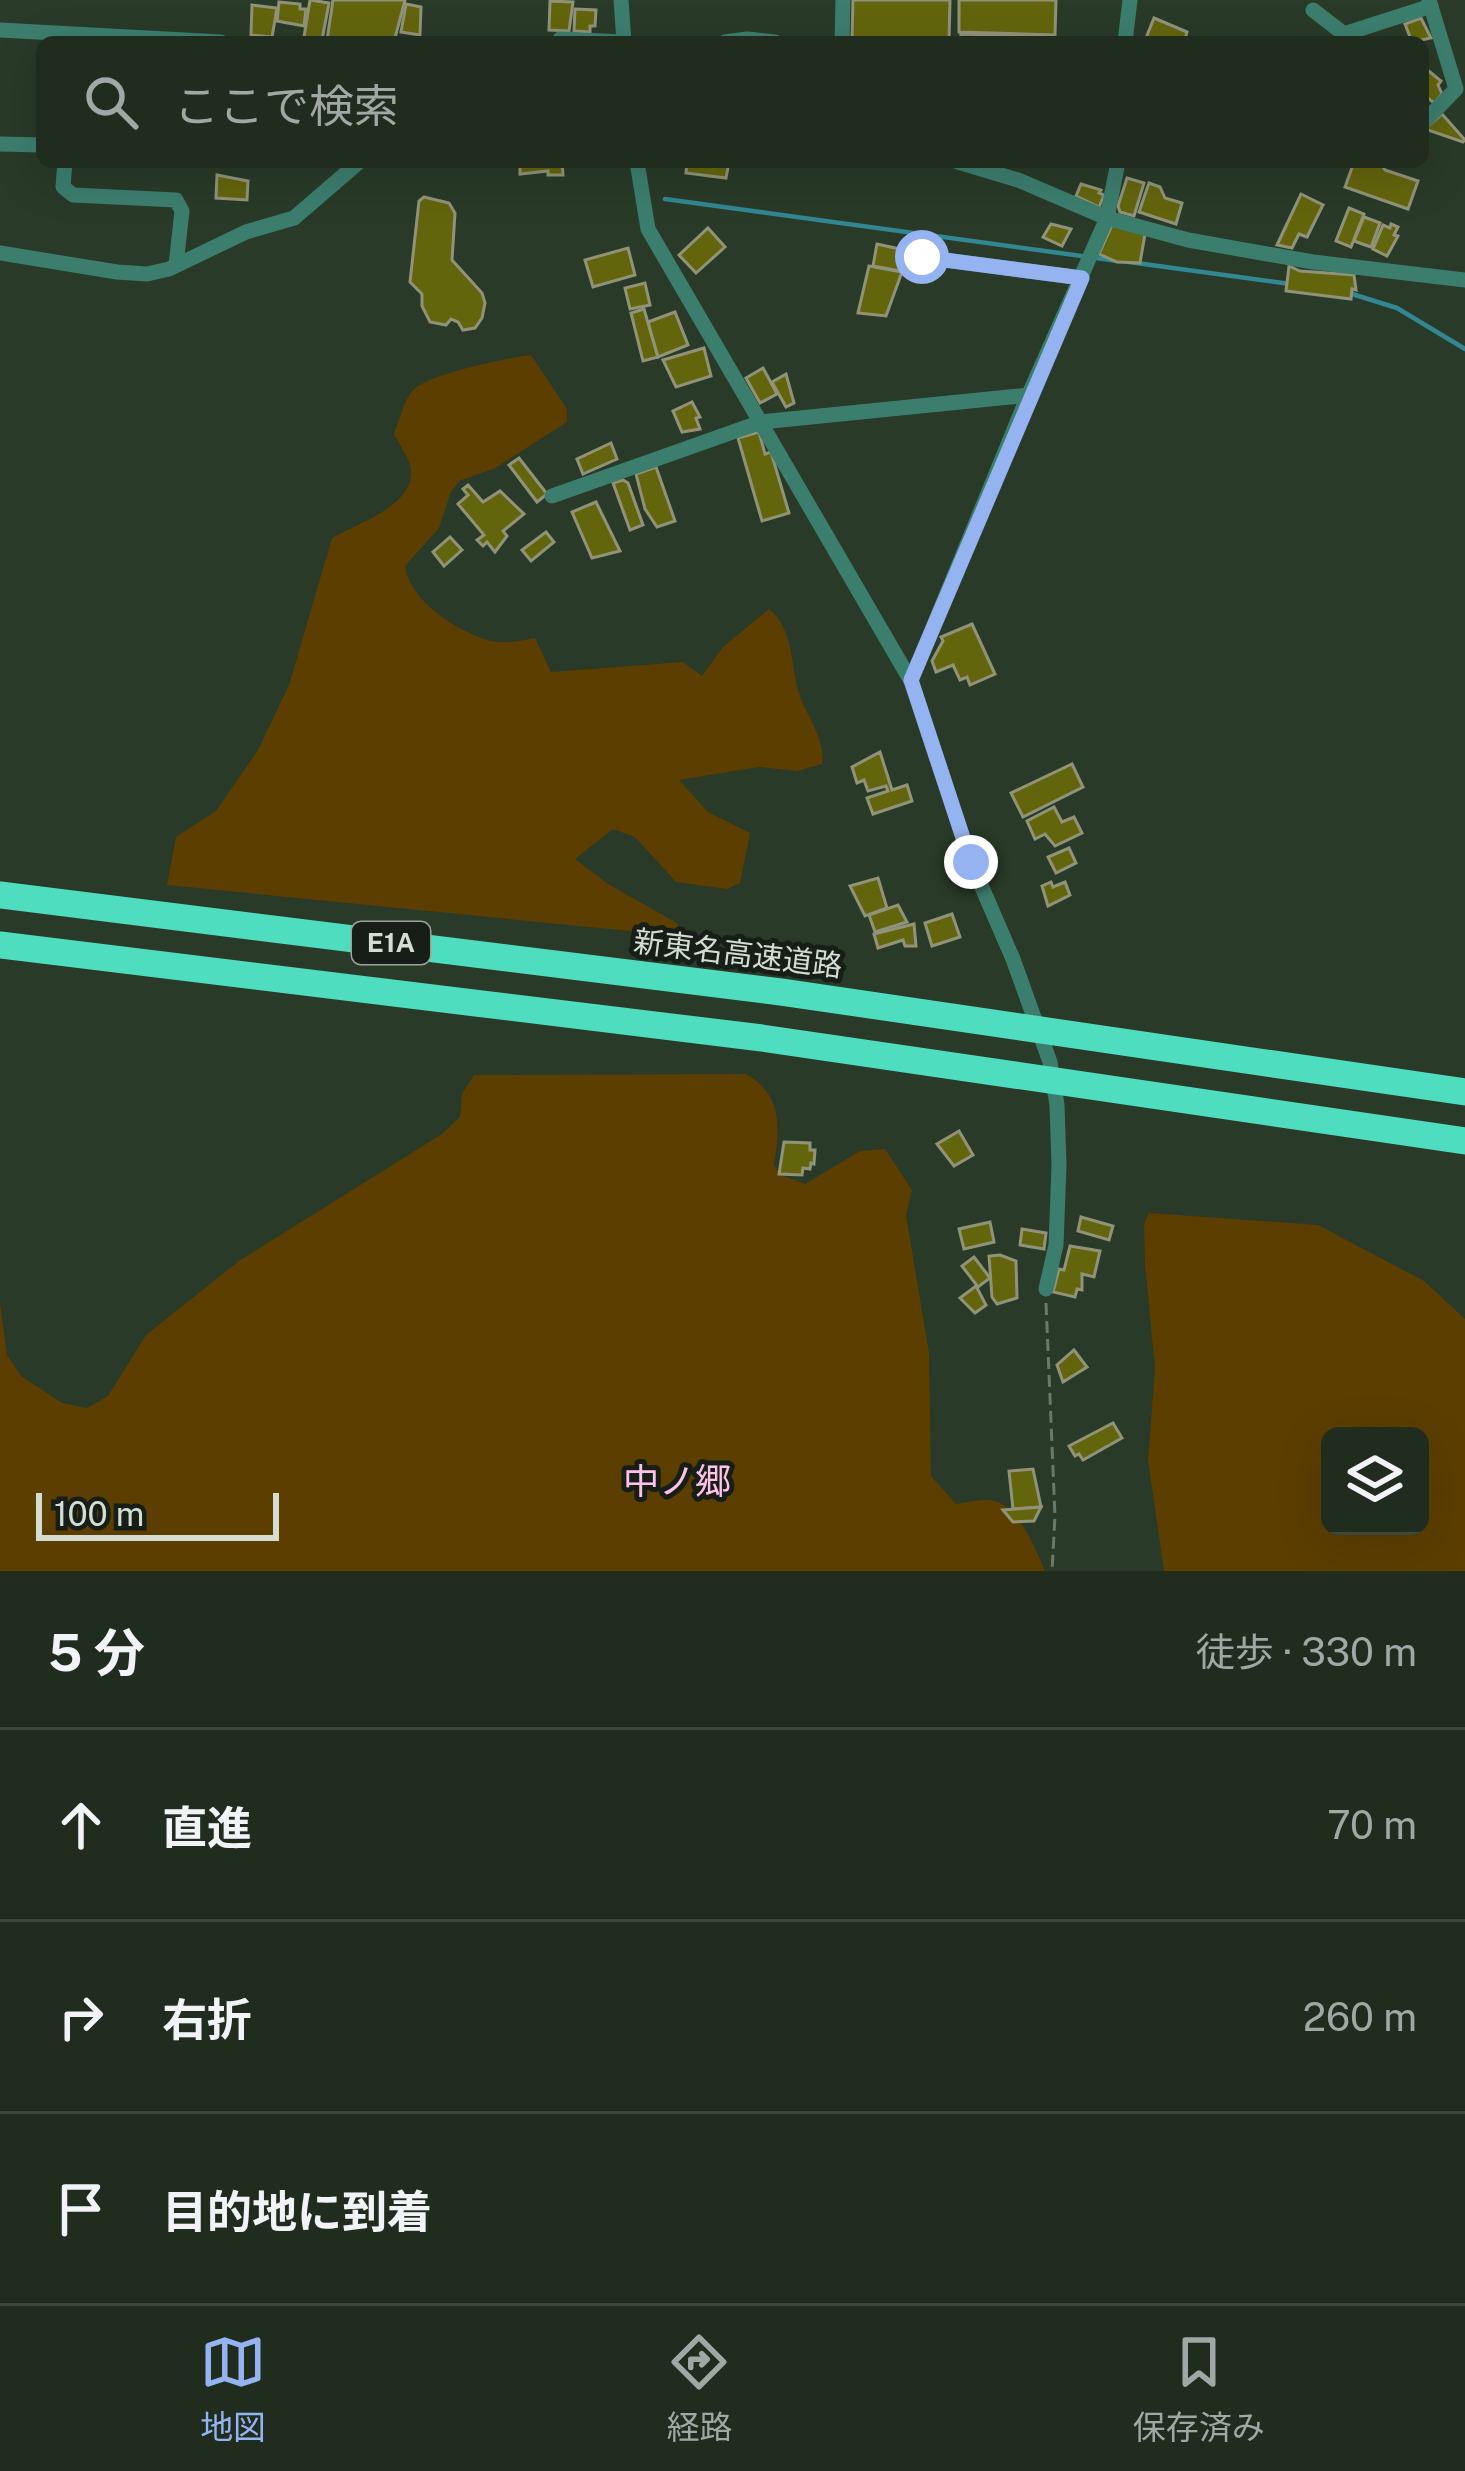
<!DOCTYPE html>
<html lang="ja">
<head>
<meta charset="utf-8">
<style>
  :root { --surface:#1f2c1e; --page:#273427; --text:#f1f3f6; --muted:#a1a7a4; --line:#3c483c; --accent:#95b2f1 }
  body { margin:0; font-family:"Public Sans","Noto Sans JP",sans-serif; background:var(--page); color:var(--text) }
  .controls { position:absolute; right:36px; bottom:36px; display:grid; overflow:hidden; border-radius:18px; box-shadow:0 12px 48px #0002 }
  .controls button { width:108px; height:108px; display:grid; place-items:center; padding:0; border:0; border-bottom:3px solid var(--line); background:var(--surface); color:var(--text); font:60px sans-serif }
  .scale { position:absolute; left:36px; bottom:30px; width:243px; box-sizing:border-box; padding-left:12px; border:6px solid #d3ddd2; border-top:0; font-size:33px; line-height:42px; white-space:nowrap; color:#d3ddd2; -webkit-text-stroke:9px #171e17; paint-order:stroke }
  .stop { position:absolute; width:36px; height:36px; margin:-27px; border:9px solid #95b2f1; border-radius:50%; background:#fff }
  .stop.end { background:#95b2f1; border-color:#fff; box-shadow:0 3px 12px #0008 }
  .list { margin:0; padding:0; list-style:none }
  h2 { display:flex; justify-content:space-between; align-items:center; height:156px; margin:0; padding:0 48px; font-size:51px }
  h2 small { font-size:39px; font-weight:400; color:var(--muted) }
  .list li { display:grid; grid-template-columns:78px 1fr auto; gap:36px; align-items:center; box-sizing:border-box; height:192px; padding:0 48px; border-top:3px solid var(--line) }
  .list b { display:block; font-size:45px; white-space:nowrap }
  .list em { font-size:39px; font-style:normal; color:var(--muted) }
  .icon { flex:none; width:66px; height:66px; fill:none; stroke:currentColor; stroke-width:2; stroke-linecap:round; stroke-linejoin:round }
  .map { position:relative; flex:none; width:1465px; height:1571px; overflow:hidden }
  .search { position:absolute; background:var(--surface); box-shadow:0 12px 48px #0002; left:36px; right:36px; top:36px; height:132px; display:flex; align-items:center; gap:30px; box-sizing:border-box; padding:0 42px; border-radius:18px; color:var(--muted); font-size:45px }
  .sheet { height:732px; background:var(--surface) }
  nav { display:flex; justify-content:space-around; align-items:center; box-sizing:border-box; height:168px; border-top:3px solid var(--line); background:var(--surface); font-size:33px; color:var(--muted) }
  nav a { display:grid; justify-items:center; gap:6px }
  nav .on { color:var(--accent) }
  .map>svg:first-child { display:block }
</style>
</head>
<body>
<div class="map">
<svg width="1465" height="1571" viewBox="0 0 1465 1571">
  <rect width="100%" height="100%" fill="#293a28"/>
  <g fill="#5c3e00" fill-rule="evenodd">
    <path d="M531,355l36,54v13l-72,46 -36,13 -8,11 -12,36 -34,38c5,35 50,64 83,74 16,5 32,1 47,-2l16,34 132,-10 19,14 21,-29 46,-38c24,19 22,54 29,81 7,25 28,48 24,74l-25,7 -38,-4 -80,13 29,32 42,21 -10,50 -13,6 -51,-7 -41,-45 -22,-8 -38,30 33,25 69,39 3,13 -513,-51 9,-48 40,-26 42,-61 31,-65 43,-147c26,-15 82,-32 79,-68 -1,-11 -12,-26 -17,-36 5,-13 10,-34 19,-44 15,-16 95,-32 118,-35z"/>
    <path d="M746,1074c37,21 34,54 28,91l7,10 24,9 55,-33 25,-2 27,41 -6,25 23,138 2,123 25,28c12,-2 28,-6 39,-3 26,9 40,47 50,70h-1045v-268l7,52 14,21 41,27 25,5 21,-12 38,-61 93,-74 203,-127 18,-17 2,-23 12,-19z"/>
    <path d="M1149,1213l169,12 106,56 41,38v252h-301l-16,-111 7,-91 -10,-105 -1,-40zM1420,1436v90h-90v-90z"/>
  </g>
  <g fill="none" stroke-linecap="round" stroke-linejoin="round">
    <g stroke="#318792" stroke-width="4.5">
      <path d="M665,199l453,62"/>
      <path d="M1129,262l161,22"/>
      <path d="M1349,293l48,15 68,41"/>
    </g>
  </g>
  <g fill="#63650d" stroke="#919379" stroke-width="3">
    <path d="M310,0l19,3 -7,37 -18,-3z"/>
    <path d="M333,0h72l-11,42 -67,-2z"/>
    <path d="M853,0h97l-1,40 -97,-2z"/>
    <path d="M959,0h97l-1,35 -96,-3z"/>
    <path d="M550,1l23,1 -4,29 -20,-1z"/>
    <path d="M279,2l21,2v5h6l-2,17 -27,-5z"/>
    <path d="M406,4l15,3 -1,28 -19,-3z"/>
    <path d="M252,5l25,3 -5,29 -21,-2z"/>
    <path d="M575,9l21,1 -1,16h-5v6l-16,-1z"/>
    <path d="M1154,18l33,14 -2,8 6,2 -45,-4z"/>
    <path d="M1421,18l10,20 -19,4 -7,-18z"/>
    <path d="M961,34l92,3v5h-93z"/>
    <path d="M1425,68l16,13 -3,4 4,9 -8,9 -11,-9z"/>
    <path d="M1442,114l23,26 -2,2 -38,-13z"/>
    <path d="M520,162h42l1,13h-15v-4l-28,3z"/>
    <path d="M687,162h42l-3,16 -40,-5z"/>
    <path d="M1354,162h26l5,8 33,11 -10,28 -63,-22z"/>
    <path d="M217,175l31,6 -1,19 -31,-2z"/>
    <path d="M1127,178l17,5 -10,33 -14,-4 -2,-6z"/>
    <path d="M1149,183l11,4 5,11 17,5 -6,21 -37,-12z"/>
    <path d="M1081,184l20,6 -2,3 5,2 -5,12 -23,-11z"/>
    <path d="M1301,194l22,11 -16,32 -8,-3 -7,14 -15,-3z"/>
    <path d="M424,197l25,6 6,10 -3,47 30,33 3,10 -3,15 -7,10 -12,2 -5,-8 -7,-3 -5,6 -16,-3 -8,-16v-12l-12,-12 9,-81z"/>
    <path d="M1349,208l15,6 -13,33 -15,-6z"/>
    <path d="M1364,217l16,6 -9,24 -17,-6z"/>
    <path d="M1113,223l32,11 -5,29 -23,-1 -18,-8z"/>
    <path d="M1051,224l20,5 -9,17 -19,-9z"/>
    <path d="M1391,224l7,3 -4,8 4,1 -11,20 -14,-7 10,-24 7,3z"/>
    <path d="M708,228l17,19 -29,26 -17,-18z"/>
    <path d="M877,244l27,6 -4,21 -27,-5z"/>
    <path d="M628,248l7,27 -42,12 -8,-27z"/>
    <path d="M869,266l33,6 -16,44 -28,-3z"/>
    <path d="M1289,266l11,5 54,4 2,15 -4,-1 -1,10 -65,-8z"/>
    <path d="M645,283l5,22 -20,4 -5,-21z"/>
    <path d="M644,309l14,48 -15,4 -12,-48z"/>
    <path d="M675,312l13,33 -30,12 -10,-35z"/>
    <path d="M704,348l7,28 -35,11 -13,-27z"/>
    <path d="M763,368l14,26 -17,9 -14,-25z"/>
    <path d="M786,374l8,29 -8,4 -14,-25z"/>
    <path d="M692,402l8,15 -4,1 4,11 -18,3 -9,-21z"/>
    <path d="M759,432l6,22 6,-2 18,61 -27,8 -24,-83z"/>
    <path d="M611,443l6,16 -34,15 -6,-15z"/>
    <path d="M519,458l28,36 -10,8 -28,-37z"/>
    <path d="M656,467l19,54 -18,6 -12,-18 -9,-35z"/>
    <path d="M623,480l5,3 15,42 -13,5 -17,-47z"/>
    <path d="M468,485l15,17 17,-11 24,23 -21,17 4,5 -12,16 -8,-10 -4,4 -6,-6 7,-5 -26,-31 10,-9 -5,-6z"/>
    <path d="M596,502l24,49 -28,7 -20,-46z"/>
    <path d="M546,532l8,10 -23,19 -9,-11z"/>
    <path d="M450,537l12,13 -18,16 -11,-14z"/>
    <path d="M972,624l23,50 -25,11 -3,-8 -7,3 -7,-15 -17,7 -4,-11 11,-20 -2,-4z"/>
    <path d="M880,752l12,38 15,-5 5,16 -39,13 -6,-16 21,-7 -2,-5 -18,5 -4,-11 -7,3 -5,-16z"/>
    <path d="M1072,764l11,23 -60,30 -12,-24z"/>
    <path d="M1054,807l8,15 12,-5 8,16 -27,13 -10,-12 -10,5 -8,-18z"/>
    <path d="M1069,848l7,15 -20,10 -8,-16z"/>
    <path d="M878,878l9,30 -22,8 -15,-30z"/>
    <path d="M1051,882l2,5 12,-5 5,13 -22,11 -6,-20z"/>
    <path d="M898,905l9,17 -32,10 -6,-17z"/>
    <path d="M952,914l8,23 -28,9 -7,-23z"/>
    <path d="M914,924l2,22h-11l-2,-6 -25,8 -4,-14z"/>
    <path d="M959,1131l14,24 -19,11 -17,-22z"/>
    <path d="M784,1142l26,1v7h5l-1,14 -3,-1 -1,6 -7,-1 -1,7 -23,-1z"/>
    <path d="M1081,1217l32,9 -4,14 -31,-9z"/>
    <path d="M990,1222l4,20 -30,7 -5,-20z"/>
    <path d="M1022,1229l24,4 -2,16 -24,-4z"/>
    <path d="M1070,1246l30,5 -6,26 -12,-3v16l-5,-1 -2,8 -22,-5 6,-23 5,1z"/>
    <path d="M1000,1255l16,6 1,37 -20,6 -5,-7 -3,-41z"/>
    <path d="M974,1257l16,21 -12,9 -16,-21z"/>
    <path d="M976,1286l10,19 -11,8 -15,-15z"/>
    <path d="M1074,1350l13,17 -24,15 -6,-17z"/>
    <path d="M1113,1423l9,15 -39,22 -4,-6 -4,2 -6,-10z"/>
    <path d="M1033,1469l8,38 -28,2 -4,-38z"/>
    <path d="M1041,1507l-7,14 -21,1 -10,-12z"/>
  </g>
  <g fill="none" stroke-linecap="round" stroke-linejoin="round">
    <path stroke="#6a7969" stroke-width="3" stroke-dasharray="12 6" stroke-linecap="butt" d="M1046,1303l9,213 -3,55"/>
    <g stroke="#3c7e6e" stroke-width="15">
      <path d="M621,0l3,42"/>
      <path d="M1313,10l31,24 87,-28"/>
      <path d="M0,30l221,12"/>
      <path d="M560,42v-3l63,3"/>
      <path d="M725,42l22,-3 28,3"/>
      <path d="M842,42l1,-42"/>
      <path d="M1125,42l5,-42"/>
      <path d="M1423,123l33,-34 -27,-89"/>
      <path d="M0,144l42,1"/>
      <path d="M65,162l-2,25 10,8 103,5 6,11 -6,54"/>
      <path d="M637,162l11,67 263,452 60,181 42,97 37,103 7,43 2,60 -3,80 -10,44"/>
      <path d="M958,162l60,18 89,38 81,22 125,22 152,18"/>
      <path d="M0,253l117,19 30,2 22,-5 77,-37 48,-14 65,-56"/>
      <path d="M922,257l159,21"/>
      <path d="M552,496l209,-74 268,-27"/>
      <path d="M911,681l114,-278 82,-185 11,-56"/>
    </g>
    <g stroke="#4eddbe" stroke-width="27">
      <path d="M0,895l781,97 684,100"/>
      <path d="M0,945l762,93 703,103"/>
    </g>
  </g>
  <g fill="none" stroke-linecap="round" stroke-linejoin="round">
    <path stroke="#95b2f1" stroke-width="15" d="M922,257l160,21 -171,402 60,182"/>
  </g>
  <g text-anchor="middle" stroke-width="10" stroke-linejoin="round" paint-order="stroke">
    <rect fill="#171e17" stroke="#9ba49a" stroke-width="3" x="352" y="922" width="78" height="42" rx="9"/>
    <g font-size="27" font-weight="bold" fill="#d3ddd2">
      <text x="391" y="952">E1A</text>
    </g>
    <g font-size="30" fill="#d3ddd2" stroke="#171e17">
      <text transform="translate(738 954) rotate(7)" y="10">新東名高速道路</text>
    </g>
    <g font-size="36" fill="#fec3e6" stroke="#171e17">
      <text x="677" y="1494">中ノ郷</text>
    </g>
  </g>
</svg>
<div class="controls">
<button><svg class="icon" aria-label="layers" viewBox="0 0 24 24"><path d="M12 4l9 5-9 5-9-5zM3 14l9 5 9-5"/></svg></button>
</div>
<div class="scale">100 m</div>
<div class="stop" style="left:922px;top:257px"></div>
<div class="stop end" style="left:971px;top:862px"></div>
<div class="search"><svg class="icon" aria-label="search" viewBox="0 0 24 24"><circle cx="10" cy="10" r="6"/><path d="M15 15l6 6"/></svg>ここで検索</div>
</div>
<section class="sheet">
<h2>5 分<small>徒歩 · 330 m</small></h2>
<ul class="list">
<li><svg class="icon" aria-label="ahead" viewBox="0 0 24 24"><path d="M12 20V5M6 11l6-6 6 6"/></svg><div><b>直進</b></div><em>70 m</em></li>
<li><svg class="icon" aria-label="right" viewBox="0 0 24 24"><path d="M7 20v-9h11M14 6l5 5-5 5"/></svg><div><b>右折</b></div><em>260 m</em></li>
<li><svg class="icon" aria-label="arrive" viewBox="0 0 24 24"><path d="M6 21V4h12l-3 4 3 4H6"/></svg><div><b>目的地に到着</b></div></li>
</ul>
</section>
<nav>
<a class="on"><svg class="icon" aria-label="map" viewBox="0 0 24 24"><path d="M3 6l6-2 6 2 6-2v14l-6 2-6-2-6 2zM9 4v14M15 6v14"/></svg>地図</a>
<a><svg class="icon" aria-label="directions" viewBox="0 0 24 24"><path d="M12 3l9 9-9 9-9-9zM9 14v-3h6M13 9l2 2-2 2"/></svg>経路</a>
<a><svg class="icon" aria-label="saved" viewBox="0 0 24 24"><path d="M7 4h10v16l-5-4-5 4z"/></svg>保存済み</a>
</nav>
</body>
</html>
